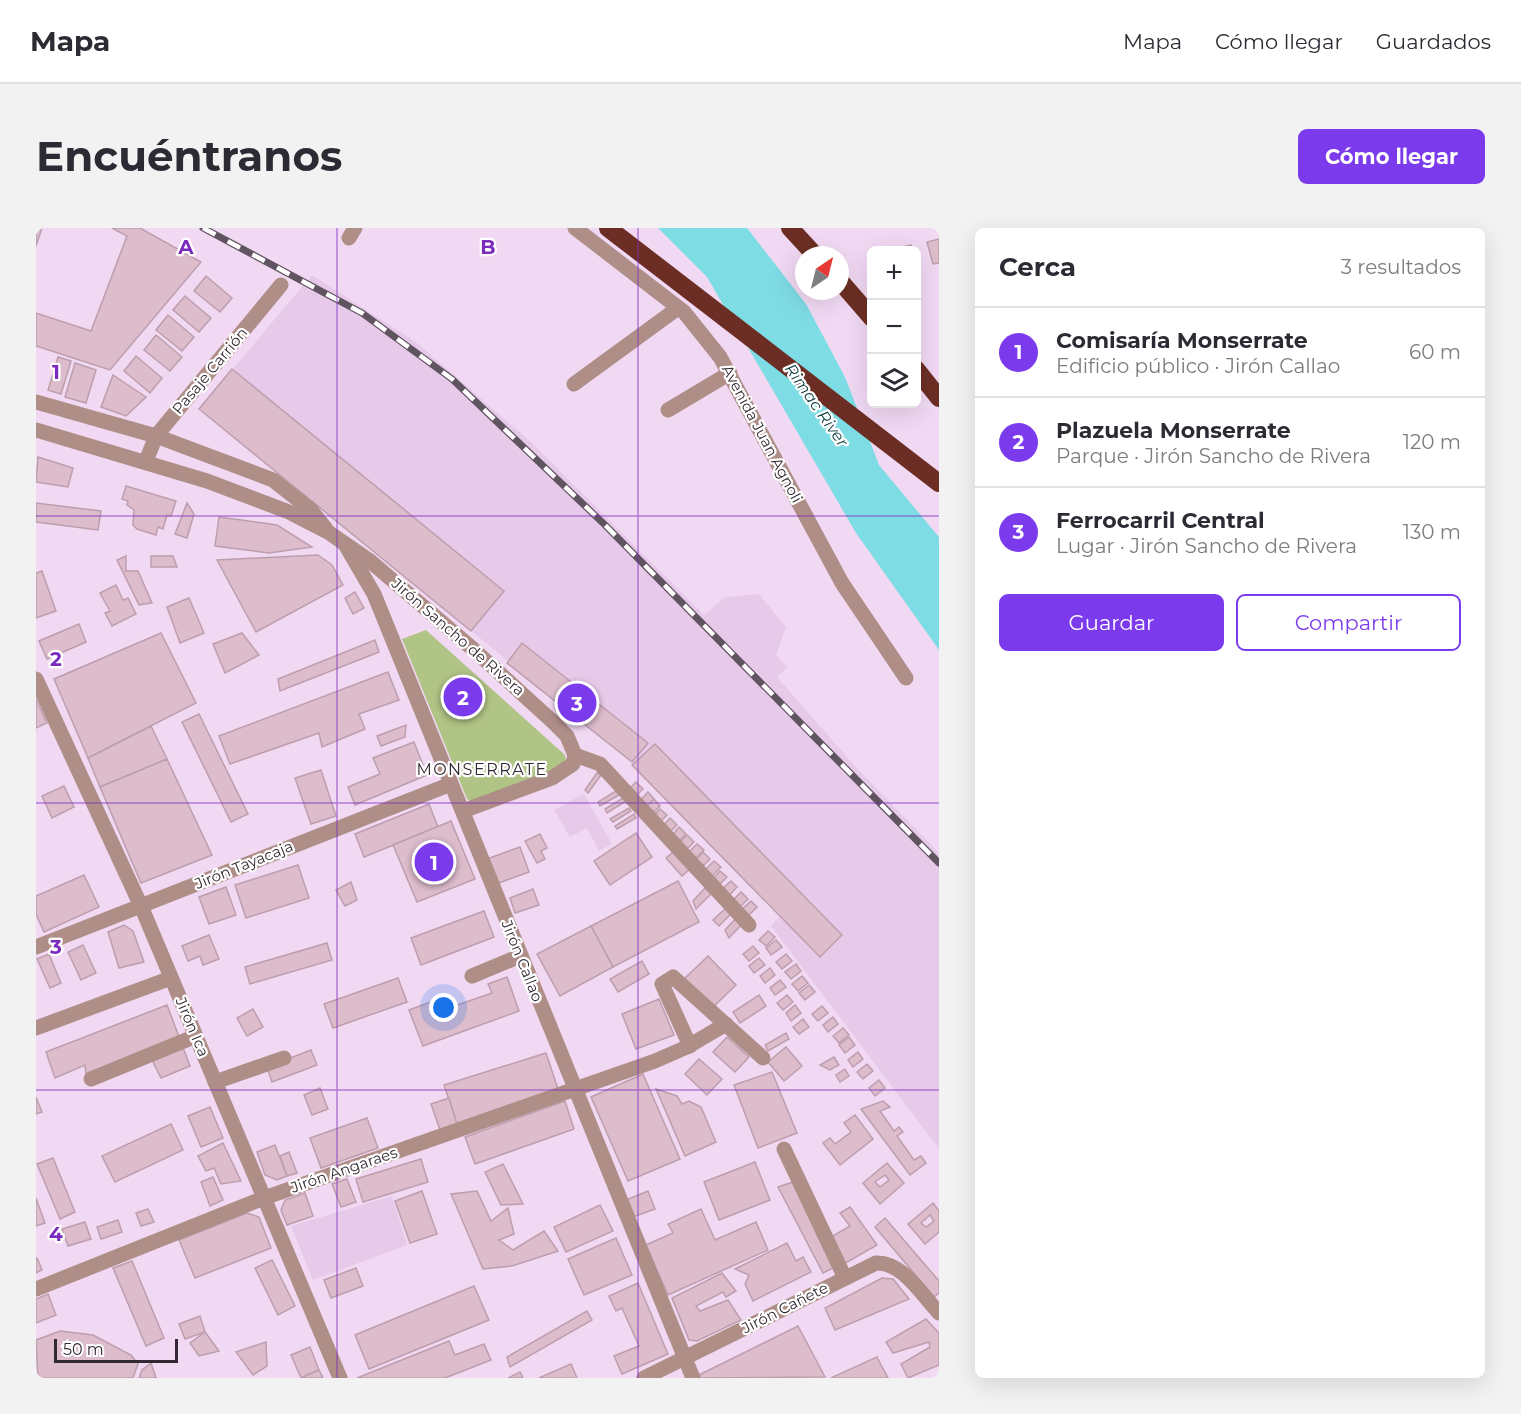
<!DOCTYPE html>
<html lang="es">
<head>
<meta charset="utf-8">
<style>
  :root { --surface:#fff; --page:#f2f2f3; --text:#2b2b33; --muted:#7c7c81; --line:#e1e1e2; --accent:#7c3aed }
  body { margin:0; font-family:Montserrat,sans-serif; background:var(--page); color:var(--text) }
  .controls { position:absolute; right:18px; top:18px; display:grid; overflow:hidden; border-radius:9px; box-shadow:0 6px 24px #0002 }
  .controls button { width:54px; height:54px; display:grid; place-items:center; padding:0; border:0; border-bottom:2px solid var(--line); background:var(--surface); color:var(--text); font:30px sans-serif }
  .compass { position:absolute; left:759px; top:18px; width:54px; height:54px; border-radius:50%; background:var(--surface); box-shadow:0 6px 24px #0002; rotate:35deg }
  .scale { position:absolute; left:18px; bottom:15px; width:124px; box-sizing:border-box; padding-left:6px; border:3px solid #322932; border-top:0; font-size:16px; line-height:21px; white-space:nowrap; color:#322932; -webkit-text-stroke:4px #fff; paint-order:stroke }
  .you { position:absolute; left:408px; top:780px; width:21px; height:21px; margin:-15px; border:4px solid #fff; border-radius:50%; background:#1a73e8; box-shadow:0 0 0 9px #1a73e833 }
  .badge { display:grid; place-items:center; width:39px; height:39px; border-radius:50%; background:var(--accent); color:#fff; font-size:20px; font-weight:700 }
  .pin { position:absolute; translate:-50% -50%; border:3px solid #fff; box-shadow:0 2px 6px #0006 }
  .list { margin:0; padding:0; list-style:none }
  h2 { display:flex; justify-content:space-between; align-items:center; height:78px; margin:0; padding:0 24px; font-size:26px }
  h2 small { font-size:20px; font-weight:400; color:var(--muted) }
  .list li { display:grid; grid-template-columns:39px 1fr auto; gap:18px; align-items:center; box-sizing:border-box; height:90px; padding:0 24px; border-top:2px solid var(--line) }
  .list b { display:block; font-size:22px; white-space:nowrap }
  .list p { margin:0; font-size:20px; white-space:nowrap; color:var(--muted) }
  .list em { font-size:20px; font-style:normal; color:var(--muted) }
  .actions { display:flex; gap:12px; padding:18px 24px }
  .actions a { flex:1; padding:14px 0; border:2px solid var(--accent); border-radius:9px; text-align:center; font-size:21px; color:var(--accent) }
  .actions .main { background:var(--accent); color:#fff }
  .icon { flex:none; width:33px; height:33px; fill:none; stroke:currentColor; stroke-width:2; stroke-linecap:round; stroke-linejoin:round }
  .map { position:relative; flex:none; width:903px; height:1150px; overflow:hidden; border-radius:9px }
  header { display:flex; align-items:center; gap:36px; box-sizing:border-box; height:84px; padding:0 30px; background:var(--surface); border-bottom:2px solid var(--line) }
  header strong { font-size:28px }
  nav { display:flex; gap:33px; margin-inline-start:auto; font-size:21px }
  .intro { display:flex; align-items:center; justify-content:space-between; box-sizing:border-box; height:144px; padding:0 36px }
  h1 { margin:0; font-size:42px }
  .button { padding:15px 27px; border-radius:9px; background:var(--accent); color:#fff; font-size:21px; font-weight:700 }
  main { display:flex; gap:36px; padding:0 36px }
  aside { flex:1; background:var(--surface); border-radius:9px; box-shadow:0 6px 24px #0002 }
  .map>svg:first-child { display:block }
</style>
</head>
<body>
<header>
<strong>Mapa</strong>
<nav><a>Mapa</a><a>Cómo llegar</a><a>Guardados</a></nav>
</header>
<div class="intro"><h1>Encuéntranos</h1><a class="button">Cómo llegar</a></div>
<main>
<div class="map">
<svg width="903" height="1150" viewBox="0 0 903 1150">
  <rect width="100%" height="100%" fill="#f1d9f3"/>
  <g fill="#e7caea">
    <path d="M276,47l104,67 115,100 173,173 21,-18 34,-3 27,33 -10,28 11,12 -10,10 77,88 85,88v296l-168,-223 9,-10 -148,-154 -433,-353z"/>
    <path d="M548,566l28,50 -13,7 -12,-23 -17,9 -16,-27z"/>
    <path d="M356,968l15,49 -94,35 -22,-54z"/>
  </g>
  <path fill="#b0c485" d="M390,402l139,125 2,11 -93,37 -7,-4 -65,-160z"/>
  <path fill="#7edce5" d="M622,0h89l59,76 39,73 34,88 60,72v113l-83,-117 -149,-256z"/>
  <g fill="#ddbccc" stroke="#bd9ead" stroke-width="1.5" fill-rule="evenodd">
    <path d="M0,0h6l-6,18z"/>
    <path d="M76,0h28l61,34 -91,108 -74,-24v-33l55,18 36,-95z"/>
    <path d="M903,11v24l-6,1 -6,-22z"/>
    <path d="M875,17v5h-20z"/>
    <path d="M170,48l26,22 -12,14 -26,-21z"/>
    <path d="M149,68l26,22 -12,14 -26,-22z"/>
    <path d="M132,87l26,22 -12,14 -26,-21z"/>
    <path d="M120,107l26,22 -12,14 -26,-21z"/>
    <path d="M100,128l26,22 -12,15 -26,-22z"/>
    <path d="M22,129l13,4 -10,33 -13,-4z"/>
    <path d="M39,135l21,7 -10,33 -21,-6z"/>
    <path d="M196,141l272,222 -33,40 -272,-222z"/>
    <path d="M77,147l33,22 -20,19 -25,-9z"/>
    <path d="M2,229l35,11 -5,19 -32,-5z"/>
    <path d="M90,258l50,15 -5,15 -4,-1 -4,14 -5,-2 -2,8 -19,-6 -4,-4 1,-15 -7,-5 1,-4 -6,-2z"/>
    <path d="M0,275l65,8 -3,19 -62,-8z"/>
    <path d="M151,275l7,11 -7,24 -12,-4z"/>
    <path d="M183,289l58,8 35,22 -43,6 -54,-7z"/>
    <path d="M282,327l14,10 11,20 -87,47 -39,-72z"/>
    <path d="M90,328v15h12l14,32 -13,2 -22,-45z"/>
    <path d="M115,328h22l4,11h-26z"/>
    <path d="M6,343l14,40 -20,7v-45z"/>
    <path d="M80,357l7,15 5,-2 8,16 -24,12 -7,-13 5,-2 -10,-18z"/>
    <path d="M319,364l9,16 -11,6 -8,-16z"/>
    <path d="M153,370l15,35 -24,10 -13,-36z"/>
    <path d="M43,396l7,18 -39,17 -8,-18z"/>
    <path d="M125,405l35,70 -108,55 -34,-79z"/>
    <path d="M206,405l17,22 -34,18 -12,-29z"/>
    <path d="M339,412l4,12 -99,39 -2,-12z"/>
    <path d="M486,415l126,100 -16,19 -125,-99z"/>
    <path d="M352,444l11,28 -40,14 6,15 -43,18 -3,-14 -89,31 -11,-28z"/>
    <path d="M0,471l11,24 -11,5z"/>
    <path d="M163,486l49,100 -17,8 -49,-100z"/>
    <path d="M370,497l-1,12 -24,9 -4,-10z"/>
    <path d="M115,498l16,33 -67,28 -12,-29z"/>
    <path d="M378,514l13,33 -72,30 -7,-18 32,-13 -7,-16z"/>
    <path d="M619,516l187,191 -22,22 -188,-192z"/>
    <path d="M131,531l45,96 -71,28 -41,-96z"/>
    <path d="M285,542l15,46 -25,8 -16,-46z"/>
    <path d="M561,545l4,2 -13,18 -3,-3z"/>
    <path d="M600,554l7,7 -9,9 -7,-7z"/>
    <path d="M28,558l10,21 -22,11 -10,-22z"/>
    <path d="M580,563l3,4 -19,11 -2,-4z"/>
    <path d="M612,564l6,7 -9,9 -6,-6z"/>
    <path d="M587,570l3,3 -19,12 -2,-4z"/>
    <path d="M618,571l6,7 -9,9 -6,-7z"/>
    <path d="M393,576l9,23 -74,30 -9,-23z"/>
    <path d="M593,580l2,3 -18,11 -3,-3z"/>
    <path d="M624,581l7,6 -9,9 -7,-6z"/>
    <path d="M598,586l2,4 -19,11 -2,-3z"/>
    <path d="M634,590l7,7 -9,9 -7,-6z"/>
    <path d="M415,593l24,58 -58,23 -24,-57z"/>
    <path d="M643,599l7,7 -9,9 -6,-6z"/>
    <path d="M600,605l16,24 -42,28 -16,-24z"/>
    <path d="M504,606l7,14 -6,3 4,8 -8,4 -12,-22z"/>
    <path d="M651,607l7,7 -9,9 -7,-7z"/>
    <path d="M661,616l7,6 -9,9 -7,-6z"/>
    <path d="M484,619l9,25 -33,12 -9,-25z"/>
    <path d="M637,624l16,18 -7,6 -16,-18z"/>
    <path d="M667,624l7,7 -9,9 -7,-6z"/>
    <path d="M678,633l7,6 -9,9 -7,-6z"/>
    <path d="M262,637l11,33 -63,20 -11,-33z"/>
    <path d="M684,643l7,6 -9,9 -6,-6z"/>
    <path d="M48,647l15,32 -55,25 -8,-18v-18z"/>
    <path d="M642,653l21,41 -86,45 -22,-41z"/>
    <path d="M695,653l6,6 -9,10 -7,-7z"/>
    <path d="M315,654l6,18 -12,6 -9,-16z"/>
    <path d="M190,659l10,28 -27,9 -10,-27z"/>
    <path d="M669,660l6,6 -15,15 -3,-8z"/>
    <path d="M497,661l6,16 -24,8 -5,-15z"/>
    <path d="M705,664l7,7 -9,9 -7,-7z"/>
    <path d="M715,673l6,6 -9,9 -7,-6z"/>
    <path d="M690,680l6,5 -13,13 -6,-6z"/>
    <path d="M448,683l10,26 -73,28 -10,-27z"/>
    <path d="M701,689l6,6 -14,15 -4,-8z"/>
    <path d="M88,697l9,6 11,31 -25,6 -11,-36z"/>
    <path d="M555,698l22,41 -53,29 -23,-42z"/>
    <path d="M732,703l7,6 -9,9 -7,-6z"/>
    <path d="M173,707l10,24 -16,6 -3,-9 -12,5 -6,-15z"/>
    <path d="M740,712l6,7 -11,8 -5,-7z"/>
    <path d="M291,715l5,17 -82,24 -5,-17z"/>
    <path d="M47,717l13,28 -15,7 -13,-28z"/>
    <path d="M717,718l6,7 -10,8 -6,-7z"/>
    <path d="M13,726l12,29 -11,5 -13,-29z"/>
    <path d="M750,726l6,7 -10,8 -6,-7z"/>
    <path d="M672,728l28,29 -25,24 -28,-29z"/>
    <path d="M723,730l6,7 -11,8 -5,-7z"/>
    <path d="M606,733l7,13 -31,18 -8,-13z"/>
    <path d="M760,736l5,7 -10,8 -6,-7z"/>
    <path d="M734,740l5,7 -10,8 -5,-7z"/>
    <path d="M766,748l6,7 -10,8 -6,-7z"/>
    <path d="M471,749l12,34 -96,35 -14,-36 27,-10 4,11 52,-18 -4,-9z"/>
    <path d="M362,750l9,24 -74,26 -9,-24z"/>
    <path d="M744,752l6,7 -11,8 -5,-7z"/>
    <path d="M773,757l6,7 -10,8 -6,-7z"/>
    <path d="M723,767l7,11 -26,17 -7,-11z"/>
    <path d="M751,767l6,7 -10,8 -6,-7z"/>
    <path d="M623,771l15,36 -38,14 -14,-35z"/>
    <path d="M131,777l23,61 -29,12 -9,-18 -66,14 -1,-9 -30,13 -9,-26z"/>
    <path d="M759,777l6,8 -10,8 -5,-8z"/>
    <path d="M786,778l6,7 -10,8 -6,-7z"/>
    <path d="M217,781l10,18 -16,9 -10,-18z"/>
    <path d="M797,789l5,7 -10,8 -5,-7z"/>
    <path d="M767,791l6,8 -10,7 -6,-7z"/>
    <path d="M807,800l6,7 -10,8 -6,-7z"/>
    <path d="M750,805l3,6 -21,12 -3,-6z"/>
    <path d="M691,809l22,20 -14,15 -22,-20z"/>
    <path d="M813,809l6,8 -10,8 -6,-8z"/>
    <path d="M750,819l16,19 -18,15 -16,-19z"/>
    <path d="M275,822l6,15 -45,17 -5,-15z"/>
    <path d="M822,824l5,7 -10,8 -5,-7z"/>
    <path d="M510,825l13,39 -102,32 -13,-39z"/>
    <path d="M798,829l5,8 -9,5 -10,-5z"/>
    <path d="M663,831l23,20 -15,16 -22,-21z"/>
    <path d="M831,836l6,7 -10,8 -6,-7z"/>
    <path d="M809,841l4,7 -9,6 -4,-7z"/>
    <path d="M736,844l25,61 -39,15 -24,-63z"/>
    <path d="M607,846l37,85 -52,22 -37,-84z"/>
    <path d="M843,852l6,8 -10,8 -6,-8z"/>
    <path d="M284,860l8,21 -16,6 -8,-20z"/>
    <path d="M620,861l21,7 5,8 7,-3 12,6 15,35 -31,14z"/>
    <path d="M0,869l6,15 -6,2z"/>
    <path d="M413,870l8,26 -17,6 -9,-26z"/>
    <path d="M529,873l9,28 -99,35 -10,-27z"/>
    <path d="M847,873l7,6 -10,4 14,20 5,-4 4,5 -6,4 17,24 7,-4 5,7 -16,12 -49,-66z"/>
    <path d="M174,879l13,31 -22,9 -13,-31z"/>
    <path d="M819,887l18,24 -33,26 -17,-22 7,-5 5,6 16,-12 -7,-9z"/>
    <path d="M331,890l11,30 -57,20 -11,-30z"/>
    <path d="M135,896l12,26 -68,32 -13,-26z"/>
    <path d="M187,915l18,38 -20,3 -7,-16 -8,3 -8,-15z"/>
    <path d="M239,917l12,31 -10,4 -12,-5 -8,-23z"/>
    <path d="M253,924l8,21 -10,3 -7,-20z"/>
    <path d="M17,930l22,54 -15,7 -23,-55z"/>
    <path d="M385,931l7,23 -65,20 -7,-23z"/>
    <path d="M719,934l15,38 -51,20 -15,-38z"/>
    <path d="M851,935l17,20 -24,21 -17,-21zM849,947l4,5 -9,7 -5,-5z"/>
    <path d="M467,936l20,40 -22,1 -16,-33z"/>
    <path d="M177,949l10,23 -13,6 -9,-24z"/>
    <path d="M311,951l9,23 -15,5 -9,-23z"/>
    <path d="M757,954l42,85 -12,6 -45,-86z"/>
    <path d="M386,963l15,43 -27,9 -15,-42z"/>
    <path d="M441,963l14,30 17,-13 6,26 -15,6 14,10 31,-19 14,20 -46,15 -29,3 -32,-75z"/>
    <path d="M612,963l7,18 -22,8 -7,-17z"/>
    <path d="M269,965l8,23 -26,9 -6,-15 4,-10z"/>
    <path d="M0,970l9,25 -9,3z"/>
    <path d="M897,975l6,8v21l-14,12 -17,-20zM894,987l4,6 -8,6 -5,-4z"/>
    <path d="M564,977l13,26 -47,21 -12,-25z"/>
    <path d="M814,979l27,38 -33,19 -13,-27 19,-11 -10,-13z"/>
    <path d="M112,981l6,13 -13,4 -5,-13z"/>
    <path d="M665,981l14,31 41,-18 12,28 -100,45 -22,-50 27,-12 -5,-9z"/>
    <path d="M211,985l12,4 12,31 -76,30 -16,-38z"/>
    <path d="M849,990l54,63v12l-5,4 -59,-70z"/>
    <path d="M82,992l4,12 -21,7 -4,-12z"/>
    <path d="M49,994l6,17 -23,7 -6,-17z"/>
    <path d="M580,1010l16,37 -48,20 -16,-36z"/>
    <path d="M751,1015l9,18 7,-4 8,15 -58,29 -8,-17 4,-9 -14,-6z"/>
    <path d="M1,1030l5,12 -6,3v-14z"/>
    <path d="M236,1032l23,46 -17,9 -23,-47z"/>
    <path d="M96,1033l32,77 -18,8 -33,-78z"/>
    <path d="M320,1040l7,18 -32,12 -7,-18z"/>
    <path d="M686,1045l14,18 -10,6 -3,-5 -27,14 4,5 28,-11 13,20 -44,21 -8,-1 -17,-42z"/>
    <path d="M846,1050l11,1 16,20 -74,31 -10,-22z"/>
    <path d="M602,1055l30,71 -46,20 -8,-18 25,-10 -17,-38 -6,3 -7,-15z"/>
    <path d="M438,1058l15,34 -120,49 -14,-34z"/>
    <path d="M12,1066l8,21 -20,8v-24z"/>
    <path d="M551,1083l5,9 -82,47 -3,-10z"/>
    <path d="M164,1088l5,16 -20,7 -6,-15z"/>
    <path d="M890,1091l13,14v32l-31,13 -7,-14 29,-17 -1,-5 -36,11 -7,-11z"/>
    <path d="M762,1098l27,51 -125,1 -1,-3z"/>
    <path d="M24,1103l33,4 38,20 7,9 -5,14h-95l-2,-38z"/>
    <path d="M169,1104l14,19 -20,5 -9,-13z"/>
    <path d="M413,1113l6,14 29,-11 7,16 -46,18h-88z"/>
    <path d="M230,1114l1,24 -14,9 -17,-23z"/>
    <path d="M274,1119l9,23 -18,8 -10,-23z"/>
    <path d="M841,1129l11,21h-57z"/>
    <path d="M115,1135l5,15h-17l3,-8z"/>
    <path d="M535,1136l6,14h-38z"/>
    <path d="M283,1142l4,8h-22z"/>
    <path d="M484,1144l3,6h-15z"/>
  </g>
  <g fill="none" stroke-linecap="round" stroke-linejoin="round">
    <g stroke="#af8e88" stroke-width="15">
      <path d="M539,0l109,84 36,45 122,226 64,95"/>
      <path d="M313,10l6,-10"/>
      <path d="M538,156l104,-76"/>
      <path d="M0,174l120,34 117,44 38,30 15,19"/>
      <path d="M632,182l62,-37"/>
      <path d="M0,202l171,51 82,31 39,20 42,29 103,88 79,72 15,15 8,19"/>
      <path d="M110,233l10,-25 125,-151"/>
      <path d="M310,318l28,48 319,784"/>
      <path d="M0,451l105,227 199,472"/>
      <path d="M539,527l25,9 149,161"/>
      <path d="M427,583l89,-33 21,-14 2,-9"/>
      <path d="M0,719l415,-163"/>
      <path d="M436,748l48,-20"/>
      <path d="M0,800l135,-50"/>
      <path d="M654,818l-28,-62 11,-7 90,81"/>
      <path d="M55,851l105,-43"/>
      <path d="M179,854l69,-24"/>
      <path d="M748,921l61,129"/>
      <path d="M0,1061l228,-91 391,-137 32,-14 39,-23"/>
      <path d="M608,1150l232,-115c27,-1 46,32 63,50"/>
    </g>
    <g stroke="#6c2e24" stroke-width="18">
      <path d="M572,0l331,255"/>
      <path d="M754,0l25,27"/>
      <path d="M804,53l32,37"/>
      <path d="M880,141l23,29"/>
    </g>
    <g stroke="#615461" stroke-width="7">
      <path id="rail" d="M167,0l159,85 90,66 152,145 335,339"/>
    </g>
    <use href="#rail" stroke="#fff" stroke-width="4.5" stroke-dasharray="14" stroke-linecap="butt"/>
  </g>
  <path fill="none" stroke="#7b2cbf" stroke-width="1.5" stroke-opacity="0.55" d="M301,0v1150M602,0v1150M0,288h903M0,575h903M0,862h903"/>
  <g text-anchor="middle" stroke-width="4.5" stroke-linejoin="round" paint-order="stroke">
    <g font-size="15" fill="#322932" stroke="#fff">
      <text transform="translate(174 143) rotate(-50)" y="5">Pasaje Carrión</text>
      <text transform="translate(726 206) rotate(62)" y="5">Avenida Juan Agnoli</text>
      <text transform="translate(422 409) rotate(41)" y="5">Jirón Sancho de Rivera</text>
      <text transform="translate(208 637) rotate(-22)" y="5">Jirón Tayacaja</text>
      <text transform="translate(486 733) rotate(68)" y="5">Jirón Callao</text>
      <text transform="translate(156 799) rotate(67)" y="5">Jirón Ica</text>
      <text transform="translate(308 942) rotate(-19)" y="5">Jirón Angaraes</text>
      <text transform="translate(749 1080) rotate(-27)" y="5">Jirón Cañete</text>
    </g>
    <g font-size="16" font-style="italic" fill="#184448" stroke="#fff">
      <text transform="translate(781 177) rotate(55)" y="6">Rimac River</text>
    </g>
    <g font-size="16" letter-spacing="1.5" fill="#322932" stroke="#fff">
      <text x="446" y="547">MONSERRATE</text>
    </g>
  </g>
  <g font-size="20" text-anchor="middle" font-weight="bold" fill="#7b2cbf" stroke="#fff" stroke-width="4.5" stroke-linejoin="round" paint-order="stroke">
    <text x="150" y="26">A</text>
    <text x="452" y="26">B</text>
    <text x="20" y="151">1</text>
    <text x="20" y="438">2</text>
    <text x="20" y="726">3</text>
    <text x="20" y="1013">4</text>
  </g>
</svg>
<div class="controls">
<button>+</button>
<button>−</button>
<button><svg class="icon" aria-label="layers" viewBox="0 0 24 24"><path d="M12 4l9 5-9 5-9-5zM3 14l9 5 9-5"/></svg></button>
</div>
<svg class="compass" viewBox="-18 -18 36 36"><path d="M0-13l5 13h-10z" fill="#e53935"/><path d="M0 13l5-13h-10z" fill="#7c7c81"/></svg>
<div class="scale">50 m</div>
<div class="you"></div>
<div class="pin badge" style="left:398px;top:634px">1</div>
<div class="pin badge" style="left:427px;top:469px">2</div>
<div class="pin badge" style="left:541px;top:475px">3</div>
</div>
<aside>
<h2>Cerca<small>3 resultados</small></h2>
<ul class="list">
<li><span class="badge">1</span><div><b>Comisaría Monserrate</b><p>Edificio público · Jirón Callao</p></div><em>60 m</em></li>
<li><span class="badge">2</span><div><b>Plazuela Monserrate</b><p>Parque · Jirón Sancho de Rivera</p></div><em>120 m</em></li>
<li><span class="badge">3</span><div><b>Ferrocarril Central</b><p>Lugar · Jirón Sancho de Rivera</p></div><em>130 m</em></li>
</ul>
<div class="actions"><a class="main">Guardar</a><a>Compartir</a></div>
</aside>
</main>
</body>
</html>
